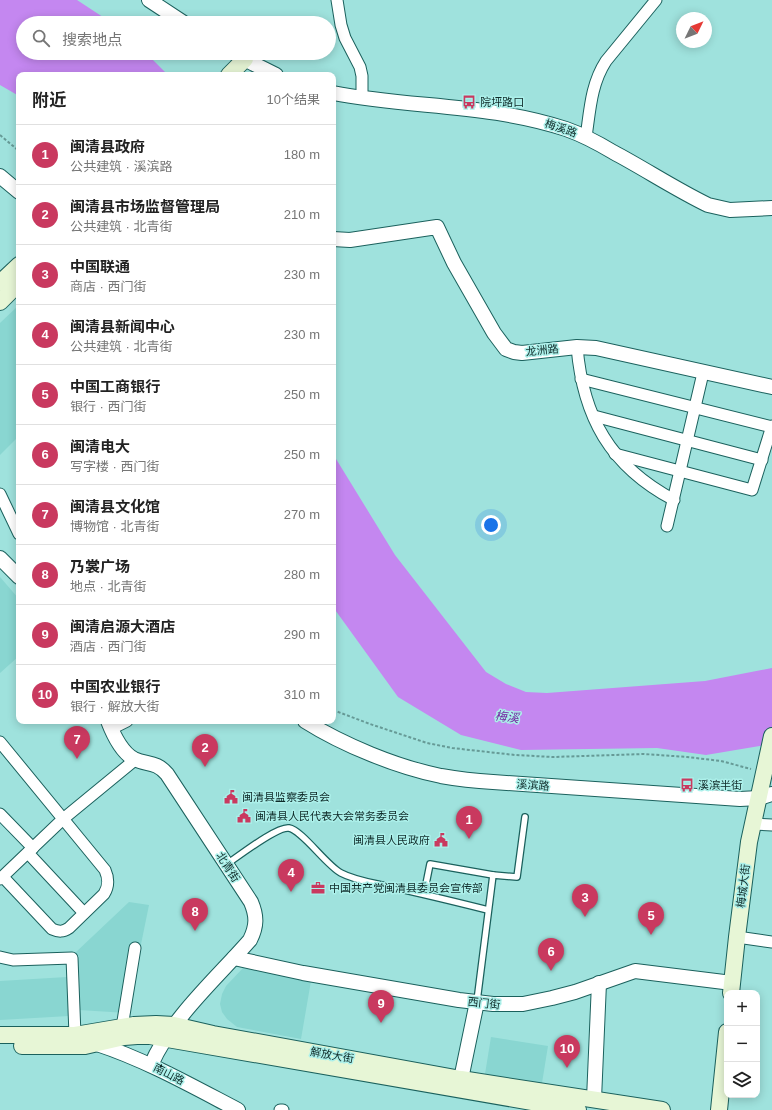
<!DOCTYPE html>
<html lang="zh">
<head>
<meta charset="utf-8">
<style>
  :root { --surface:#fff; --page:#f2f2f2; --text:#222; --muted:#767676; --line:#e0e0e0; --accent:#c9395f }
  body { margin:0; font-family:Helvetica,"Noto Sans SC",sans-serif; background:var(--page); color:var(--text) }
  .controls { position:absolute; right:12px; bottom:12px; display:grid; overflow:hidden; border-radius:8px; box-shadow:0 2px 10px #0003 }
  .controls button { width:36px; height:36px; display:grid; place-items:center; padding:0; border:0; border-bottom:1px solid var(--line); background:var(--surface); color:var(--text); font:20px sans-serif }
  .compass { position:absolute; left:676px; top:12px; width:36px; height:36px; border-radius:50%; background:var(--surface); box-shadow:0 2px 10px #0003; rotate:47deg }
  .you { position:absolute; left:491px; top:525px; width:14px; height:14px; margin:-10px; border:3px solid #fff; border-radius:50%; background:#1a73e8; box-shadow:0 0 0 6px #1a73e833 }
  .badge { display:grid; place-items:center; width:26px; height:26px; border-radius:50%; background:var(--accent); color:#fff; font-size:13px; font-weight:700 }
  .pin { position:absolute; translate:-50% -33px; filter:drop-shadow(0 1px 2px #0008) }
  .pin::after { content:''; position:absolute; top:21px; width:14px; height:12px; background:inherit; clip-path:polygon(0 0,100% 0,50% 100%) }
  .list { margin:0; padding:0; list-style:none }
  h2 { display:flex; justify-content:space-between; align-items:center; height:52px; margin:0; padding:0 16px; font-size:17px }
  h2 small { font-size:13px; font-weight:400; color:var(--muted) }
  .list li { display:grid; grid-template-columns:26px 1fr auto; gap:12px; align-items:center; box-sizing:border-box; height:60px; padding:0 16px; border-top:1px solid var(--line) }
  .list b { display:block; font-size:15px; white-space:nowrap }
  .list p { margin:0; font-size:13px; white-space:nowrap; color:var(--muted) }
  .list em { font-size:13px; font-style:normal; color:var(--muted) }
  .icon { flex:none; width:22px; height:22px; fill:none; stroke:currentColor; stroke-width:2; stroke-linecap:round; stroke-linejoin:round }
  .map { position:relative; flex:none; width:772px; height:1110px; overflow:hidden }
  .search { position:absolute; background:var(--surface); box-shadow:0 2px 10px #0003; left:16px; top:16px; width:320px; height:44px; display:flex; align-items:center; gap:10px; box-sizing:border-box; padding:0 14px; border-radius:22px; color:var(--muted); font-size:15px }
  .panel { position:absolute; background:var(--surface); box-shadow:0 2px 10px #0003; left:16px; top:72px; width:320px; height:652px; border-radius:8px }
  .map>svg:first-child { display:block }
</style>
</head>
<body>
<div class="map">
<svg width="772" height="1110" viewBox="0 0 772 1110">
  <rect width="100%" height="100%" fill="#9fe2dd"/>
  <g fill="#89d6d1">
    <path d="M19,305v131l-19,19v-132z"/>
    <path d="M0,577l19,22v57l-19,17z"/>
    <path d="M129,902l20,3 -22,108 -48,-3 -4,-57z"/>
    <path d="M243,968l68,13 -10,58 -64,-12 -10,-8 -5,-7 -2,-8 2,-10 4,-8z"/>
    <path d="M67,977l2,39 -69,4v-39z"/>
    <path d="M491,1037l57,9 -6,37 -57,-9z"/>
  </g>
  <g fill="#c487f0">
    <path d="M0,0h77l35,23h-89v30h123l22,22h-149v21l-19,-11z"/>
    <path d="M333,454l62,101 91,117 20,12 20,8 21,1 158,-12 67,-13v76l-66,11 -49,-7 -136,2 -60,-15 -63,-38 -65,-90z"/>
  </g>
  <g fill="none" stroke-linecap="round" stroke-linejoin="round">
    <g stroke="#1b615d" stroke-width="8">
      <g id="service">
        <path d="M227,864c12,-8 50,-38 62,-36 13,2 37,37 52,45 15,8 34,10 50,14 32,7 65,15 97,23"/>
        <path d="M424,894l6,-30 63,11"/>
        <path d="M477,1001l16,-126 24,2 8,-60"/>
      </g>
    </g>
    <g stroke="#1b615d" stroke-width="13">
      <g id="minor">
        <path d="M337,0l4,25 4,13 15,29 2,9v22"/>
        <path d="M586,137c4,-27 5,-53 20,-76l50,-61"/>
        <path d="M577,347c6,70 33,119 97,153"/>
        <path d="M581,379l191,48"/>
        <path d="M594,416l168,44"/>
        <path d="M615,454l137,36 20,-64"/>
        <path d="M0,494l19,40"/>
        <path d="M667,526l36,-153"/>
        <path d="M111,729l16,-8"/>
        <path d="M0,742l105,128c4,9 4,16 -1,24l-35,34c-6,4 -10,4 -17,1l-49,-52"/>
        <path d="M0,814l33,34"/>
        <path d="M753,824l19,1"/>
        <path d="M28,853l56,60"/>
        <path d="M0,879l63,-60 73,-60"/>
        <path d="M737,937l35,5"/>
        <path d="M0,957l13,3 59,-2 3,77"/>
        <path d="M122,1027l13,-79"/>
        <path d="M280,1110h3"/>
      </g>
    </g>
    <g stroke="#1b615d" stroke-width="16">
      <g id="tertiary">
        <path d="M149,0l35,23"/>
        <path d="M234,53l20,11 22,11"/>
        <path d="M333,93c78,15 158,11 233,36 17,6 32,14 47,23 32,17 62,37 95,53l22,5 42,-2"/>
        <path d="M0,176l19,16"/>
        <path d="M333,239l17,1 87,-13 17,36 40,70 12,16 8,3 8,1 55,-6 19,1 176,39"/>
        <path d="M0,558l19,19"/>
        <path d="M108,721c5,13 13,31 26,38 13,6 22,2 33,15l84,128c6,14 6,24 -1,38 -34,39 -78,77 -99,125"/>
        <path d="M305,721c38,24 92,46 136,55 17,3 35,5 52,6l247,17 19,-1 13,-4"/>
        <path d="M234,958l69,15 156,27 34,4h30l29,-6 23,-6 60,-21 97,12"/>
        <path d="M97,1044c49,16 95,42 141,66"/>
        <path d="M461,1079l16,-77"/>
        <path d="M594,1099l5,-116"/>
      </g>
    </g>
    <g stroke="#1b615d" stroke-width="18">
      <g id="secondary">
        <path d="M229,75l16,-16"/>
        <path d="M0,283l19,-18"/>
        <path d="M0,302l19,-19"/>
        <path d="M731,993l6,-56 12,-95 23,-106"/>
        <path d="M0,1035h75l59,-10 22,-1 18,1 39,9 248,45 201,31"/>
        <path d="M22,1046h63l39,-9 13,-1h13l428,74"/>
        <path d="M719,1110l8,-78"/>
      </g>
    </g>
    <g stroke="#669a96" stroke-width="2" stroke-dasharray="3 2" stroke-linecap="butt">
      <path d="M0,135l19,16"/>
      <path d="M333,710l37,14 57,19 25,5 63,7 38,2 91,-3 43,3 34,4 30,8"/>
    </g>
    <use href="#service" stroke="#fff" stroke-width="5.5"/>
    <use href="#minor" stroke="#fff" stroke-width="11"/>
    <use href="#tertiary" stroke="#fff" stroke-width="14"/>
    <use href="#secondary" stroke="#e7f6d6" stroke-width="16"/>
  </g>
  <defs>
    <g id="bus-bare" transform="scale(1.08)"><path d="M-5-6H5V4H4V6H2V4H-2V6H-4V4H-5ZM-3.5-4V0h7V-4ZM-3.5 1.2v1.5H-2V1.2ZM2 1.2v1.5H3.5V1.2Z" fill="#c9395f" stroke="#acf0ea" stroke-width="2.5" paint-order="stroke"/></g>
    <g id="civic-bare" transform="scale(1.08)"><path d="M-.6-6.5H3V-4.5H.6V-3L4-1V1h2V6H-6V1h2V-1L-.6-3ZM-1.2 2.5V6h2.4V2.5Z" fill="#c9395f" stroke="#acf0ea" stroke-width="2.5" paint-order="stroke"/></g>
    <g id="office-bare" transform="scale(1.08)"><path d="M-6-3h4V-5.5h4V-3h4V5H-6ZM-1-4.5V-3h2v-1.5ZM-6 0V1H6V0Z" fill="#c9395f" stroke="#acf0ea" stroke-width="2.5" paint-order="stroke"/></g>
  </defs>
  <g fill-rule="evenodd">
    <use href="#bus-bare" x="469" y="102"/>
    <use href="#bus-bare" x="687" y="785"/>
    <use href="#civic-bare" x="231" y="797"/>
    <use href="#civic-bare" x="244" y="816"/>
    <use href="#civic-bare" x="441" y="840"/>
    <use href="#office-bare" x="318" y="888"/>
  </g>
  <g text-anchor="middle" stroke-width="3" stroke-linejoin="round" paint-order="stroke">
    <g font-size="11" fill="#0f2b29" stroke="#acf0ea" text-anchor="start">
      <text x="480" y="106">院坪路口</text>
      <text x="698" y="789">溪滨半街</text>
      <text x="242" y="801">闽清县监察委员会</text>
      <text x="255" y="820">闽清县人民代表大会常务委员会</text>
      <text x="430" y="844" text-anchor="end">闽清县人民政府</text>
      <text x="329" y="892">中国共产党闽清县委员会宣传部</text>
    </g>
    <g font-size="11" fill="#0f2b29" stroke="#acf0ea">
      <text transform="translate(561 128) rotate(19)" y="4">梅溪路</text>
      <text transform="translate(542 350) rotate(-6)" y="4">龙洲路</text>
      <text transform="translate(533 785) rotate(4)" y="4">溪滨路</text>
      <text transform="translate(228 867) rotate(57)" y="4">北青街</text>
      <text transform="translate(743 886) rotate(-83)" y="4">梅城大街</text>
      <text transform="translate(484 1003) rotate(6)" y="4">西门街</text>
      <text transform="translate(332 1055) rotate(10)" y="4">解放大街</text>
      <text transform="translate(169 1074) rotate(27)" y="4">南山路</text>
    </g>
    <g font-size="12" font-style="italic" fill="#73249f" stroke="#acf0ea">
      <text transform="translate(507 717) rotate(7)" y="4">梅溪</text>
    </g>
  </g>
</svg>
<div class="controls">
<button>+</button>
<button>−</button>
<button><svg class="icon" aria-label="layers" viewBox="0 0 24 24"><path d="M12 4l9 5-9 5-9-5zM3 14l9 5 9-5"/></svg></button>
</div>
<svg class="compass" viewBox="-18 -18 36 36"><path d="M0-13l5 13h-10z" fill="#e53935"/><path d="M0 13l5-13h-10z" fill="#767676"/></svg>
<div class="you"></div>
<div class="pin badge" style="left:469px;top:839px">1</div>
<div class="pin badge" style="left:205px;top:767px">2</div>
<div class="pin badge" style="left:585px;top:917px">3</div>
<div class="pin badge" style="left:291px;top:892px">4</div>
<div class="pin badge" style="left:651px;top:935px">5</div>
<div class="pin badge" style="left:551px;top:971px">6</div>
<div class="pin badge" style="left:77px;top:759px">7</div>
<div class="pin badge" style="left:195px;top:931px">8</div>
<div class="pin badge" style="left:381px;top:1023px">9</div>
<div class="pin badge" style="left:567px;top:1068px">10</div>
<div class="search"><svg class="icon" aria-label="search" viewBox="0 0 24 24"><circle cx="10" cy="10" r="6"/><path d="M15 15l6 6"/></svg>搜索地点</div>
<section class="panel">
<h2>附近<small>10个结果</small></h2>
<ul class="list">
<li><span class="badge">1</span><div><b>闽清县政府</b><p>公共建筑 · 溪滨路</p></div><em>180 m</em></li>
<li><span class="badge">2</span><div><b>闽清县市场监督管理局</b><p>公共建筑 · 北青街</p></div><em>210 m</em></li>
<li><span class="badge">3</span><div><b>中国联通</b><p>商店 · 西门街</p></div><em>230 m</em></li>
<li><span class="badge">4</span><div><b>闽清县新闻中心</b><p>公共建筑 · 北青街</p></div><em>230 m</em></li>
<li><span class="badge">5</span><div><b>中国工商银行</b><p>银行 · 西门街</p></div><em>250 m</em></li>
<li><span class="badge">6</span><div><b>闽清电大</b><p>写字楼 · 西门街</p></div><em>250 m</em></li>
<li><span class="badge">7</span><div><b>闽清县文化馆</b><p>博物馆 · 北青街</p></div><em>270 m</em></li>
<li><span class="badge">8</span><div><b>乃裳广场</b><p>地点 · 北青街</p></div><em>280 m</em></li>
<li><span class="badge">9</span><div><b>闽清启源大酒店</b><p>酒店 · 西门街</p></div><em>290 m</em></li>
<li><span class="badge">10</span><div><b>中国农业银行</b><p>银行 · 解放大街</p></div><em>310 m</em></li>
</ul>
</section>
</div>
</body>
</html>
